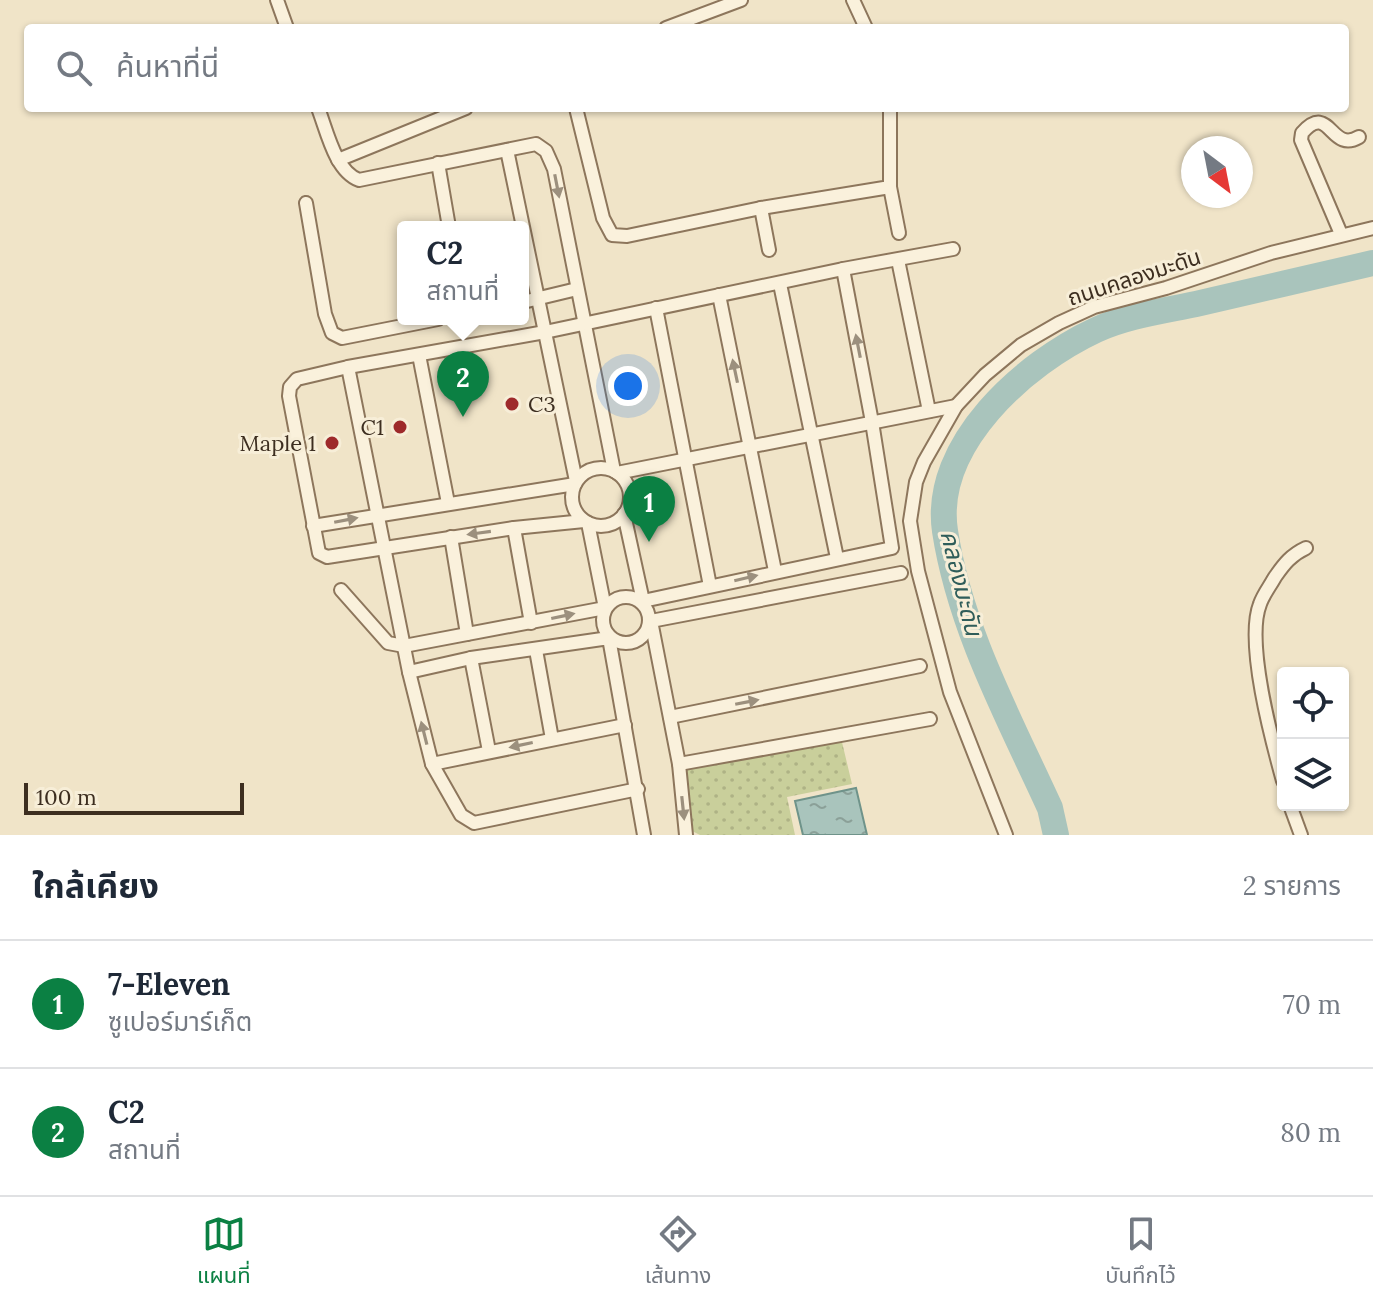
<!DOCTYPE html>
<html lang="th">
<head>
<meta charset="utf-8">
<style>
  :root { --surface:#fff; --page:#f6f6f7; --text:#1f2937; --muted:#747a83; --line:#e0e1e3; --accent:#0b8043 }
  body { margin:0; font-family:Lora,"Noto Sans Thai",serif; background:var(--page); color:var(--text) }
  .controls { position:absolute; right:24px; bottom:24px; display:grid; overflow:hidden; border-radius:8px; box-shadow:0 2px 6px #0004 }
  .controls button { width:72px; height:72px; display:grid; place-items:center; padding:0; border:0; border-bottom:2px solid var(--line); background:var(--surface); color:var(--text); font:40px sans-serif }
  .compass { position:absolute; left:1181px; top:136px; width:72px; height:72px; border-radius:50%; background:var(--surface); box-shadow:0 2px 6px #0004; rotate:148deg }
  .scale { position:absolute; left:24px; bottom:20px; width:220px; box-sizing:border-box; padding-left:8px; border:4px solid #3d2e20; border-top:0; font-size:22px; line-height:28px; white-space:nowrap; color:#3d2e20; -webkit-text-stroke:6px #f7eed8; paint-order:stroke }
  .you { position:absolute; left:628px; top:386px; width:28px; height:28px; margin:-20px; border:6px solid #fff; border-radius:50%; background:#1a73e8; box-shadow:0 0 0 12px #1a73e833 }
  .badge { display:grid; place-items:center; width:52px; height:52px; border-radius:50%; background:var(--accent); color:#fff; font-size:26px; font-weight:700 }
  .pin { position:absolute; translate:-50% -66px; filter:drop-shadow(0 2px 4px #0008) }
  .pin::after { content:''; position:absolute; top:42px; width:28px; height:24px; background:inherit; clip-path:polygon(0 0,100% 0,50% 100%) }
  .popup { position:absolute; left:397px; top:221px; width:132px; height:104px; box-sizing:border-box; display:grid; place-content:center; border-radius:8px; background:var(--surface); filter:drop-shadow(0 2px 6px #0005); font-size:26px; white-space:nowrap; color:var(--muted) }
  .popup b { font-size:30px; color:var(--text) }
  .popup::after { content:''; position:absolute; left:50%; top:100%; margin-left:-16px; border:16px solid transparent; border-top-color:var(--surface) }
  .list { margin:0; padding:0; list-style:none }
  h2 { display:flex; justify-content:space-between; align-items:center; height:104px; margin:0; padding:0 32px; font-size:34px }
  h2 small { font-size:26px; font-weight:400; color:var(--muted) }
  .list li { display:grid; grid-template-columns:52px 1fr auto; gap:24px; align-items:center; box-sizing:border-box; height:128px; padding:0 32px; border-top:2px solid var(--line) }
  .list b { display:block; font-size:30px; white-space:nowrap }
  .list p { margin:0; font-size:26px; white-space:nowrap; color:var(--muted) }
  .list em { font-size:26px; font-style:normal; color:var(--muted) }
  .icon { flex:none; width:44px; height:44px; fill:none; stroke:currentColor; stroke-width:2; stroke-linecap:round; stroke-linejoin:round }
  .map { position:relative; flex:none; width:1373px; height:835px; overflow:hidden }
  .search { position:absolute; background:var(--surface); box-shadow:0 2px 6px #0004; left:24px; right:24px; top:24px; height:88px; display:flex; align-items:center; gap:20px; box-sizing:border-box; padding:0 28px; border-radius:8px; color:var(--muted); font-size:30px }
  .sheet { height:360px; background:var(--surface) }
  nav { display:flex; justify-content:space-around; align-items:center; box-sizing:border-box; height:112px; border-top:2px solid var(--line); background:var(--surface); font-size:22px; color:var(--muted) }
  nav a { display:grid; justify-items:center; gap:4px }
  nav .on { color:var(--accent) }
  .map>svg:first-child { display:block }
</style>
</head>
<body>
<div class="map">
<svg width="1373" height="835" viewBox="0 0 1373 835">
  <defs>
    <pattern id="park-dots" width="8" height="8" patternUnits="userSpaceOnUse" patternTransform="scale(2)"><rect width="8" height="8" fill="#c9cf9b"/><path d="M2 2h.1M6 6h.1" fill="none" stroke="#aeb285" stroke-width="1.8" stroke-linecap="round"/></pattern>
    <pattern id="water-ripples" width="26" height="14" patternUnits="userSpaceOnUse" patternTransform="scale(2)"><rect width="26" height="14" fill="#a9c4bc"/><path d="M2 4q2-2 4 0t4 0M15 11q2-2 4 0t4 0" fill="none" stroke="#8ba098"/></pattern>
  </defs>
  <rect width="100%" height="100%" fill="#f0e4c8"/>
  <path fill="url(#park-dots)" d="M841,738l11,46 -65,13 8,38h-95l-8,-4 -6,-66z"/>
  <path fill="url(#water-ripples)" stroke="#6f938a" stroke-width="2" d="M856,788l11,47h-64l-8,-34z"/>
  <g fill="none" stroke-linecap="round" stroke-linejoin="round">
    <path stroke="#a9c4bc" stroke-width="26" d="M1056,835l-6,-27c-41,-90 -90,-179 -105,-277 -13,-87 80,-168 151,-201 30,-14 67,-19 100,-26 59,-14 118,-27 177,-41"/>
    <g stroke="#8d765c" stroke-width="16">
      <g id="street">
        <path d="M277,0l10,28"/>
        <path d="M853,0l13,28"/>
        <path d="M666,28l75,-28"/>
        <path d="M318,108c9,23 17,63 41,72l177,-36 10,7 8,18 60,302"/>
        <path d="M576,108l27,110 9,17 15,1 134,-28 8,42"/>
        <path d="M507,150l69,331"/>
        <path d="M338,160l128,-52"/>
        <path d="M438,163l11,64"/>
        <path d="M890,187l9,46"/>
        <path d="M306,203l19,111 7,19 10,5 96,-19"/>
        <path d="M761,208l129,-21v-79"/>
        <path d="M1341,234l-40,-94 1,-7c28,-32 28,21 57,4"/>
        <path d="M898,260l31,151"/>
        <path d="M780,284l57,274"/>
        <path d="M719,295l56,276"/>
        <path d="M523,302l54,-13"/>
        <path d="M656,308l54,278"/>
        <path d="M419,355l29,148"/>
        <path d="M348,367l61,305 23,92 29,51 13,8 164,-34"/>
        <circle cx="601" cy="497" r="29"/>
        <path d="M617,473l339,-67"/>
        <path d="M624,514l19,87 249,-53 -20,-126 -29,-153"/>
        <path d="M584,521l-70,7 -187,29 -8,-4 -30,-157 1,-9 7,-8 51,-12 197,-35 298,-63 110,-20"/>
        <path d="M313,526l262,-42"/>
        <path d="M514,528l17,95"/>
        <path d="M451,537l16,97"/>
        <path d="M341,590l47,53 16,3 201,-38 -17,-85"/>
        <circle cx="626" cy="620" r="23"/>
        <path d="M536,650l16,89"/>
        <path d="M471,658l18,93"/>
        <path d="M409,672l62,-14 138,-20 35,197"/>
        <path d="M670,717l250,-51"/>
        <path d="M432,764l193,-39"/>
        <path d="M679,764l251,-45"/>
        <path d="M1283,781c-11,-40 -38,-139 -23,-177 3,-9 10,-18 15,-27 9,-13 16,-22 31,-29"/>
        <path d="M1290,805l11,30"/>
        <path d="M686,835l-7,-71 -28,-143 250,-48"/>
        <path d="M1006,835l-56,-143 -32,-121 -8,-50 6,-39 8,-20 32,-56 29,-31 36,-30 38,-22 35,-16 72,-19 105,-35 102,-25"/>
      </g>
    </g>
    <use href="#street" stroke="#faf1dc" stroke-width="12"/>
  </g>
  <defs><path id="oneway-solid" d="M-6-.8H1V-3.2L6.5 0L1 3.2V.8H-6Z" transform="scale(2)"/></defs>
  <g fill="#9c907e">
    <use href="#oneway-solid" transform="translate(557 186) rotate(79)"/>
    <use href="#oneway-solid" transform="translate(858 346) rotate(-101)"/>
    <use href="#oneway-solid" transform="translate(735 371) rotate(-102)"/>
    <use href="#oneway-solid" transform="translate(346 520) rotate(-11)"/>
    <use href="#oneway-solid" transform="translate(479 533) rotate(172)"/>
    <use href="#oneway-solid" transform="translate(746 578) rotate(-13)"/>
    <use href="#oneway-solid" transform="translate(563 616) rotate(-12)"/>
    <use href="#oneway-solid" transform="translate(747 702) rotate(-11)"/>
    <use href="#oneway-solid" transform="translate(424 733) rotate(-104)"/>
    <use href="#oneway-solid" transform="translate(521 745) rotate(168)"/>
    <use href="#oneway-solid" transform="translate(683 808) rotate(84)"/>
  </g>
  <g fill="#9e2a2b" stroke="#f7eed8" stroke-width="3">
    <circle cx="512" cy="404" r="8"/>
    <circle cx="400" cy="427" r="8"/>
    <circle cx="332" cy="443" r="8"/>
  </g>
  <g text-anchor="middle" stroke-width="6" stroke-linejoin="round" paint-order="stroke">
    <g font-size="22" fill="#3d2e20" stroke="#f7eed8">
      <text transform="translate(1134 277) rotate(-18)" y="8">ถนนคลองมะดัน</text>
    </g>
    <g font-size="22" fill="#3d2e20" stroke="#f7eed8" text-anchor="end">
      <text x="528" y="412" text-anchor="start">C3</text>
      <text x="384" y="435">C1</text>
      <text x="316" y="451">Maple 1</text>
    </g>
    <g font-size="24" font-style="italic" fill="#2f5d5a" stroke="#f7eed8">
      <text transform="translate(961 583) rotate(76)" y="8">คลองมะดัน</text>
    </g>
  </g>
</svg>
<div class="controls">
<button><svg class="icon" aria-label="locate" viewBox="0 0 24 24"><circle cx="12" cy="12" r="6"/><path d="M12 2v4M12 18v4M2 12h4M18 12h4"/></svg></button>
<button><svg class="icon" aria-label="layers" viewBox="0 0 24 24"><path d="M12 4l9 5-9 5-9-5zM3 14l9 5 9-5"/></svg></button>
</div>
<svg class="compass" viewBox="-18 -18 36 36"><path d="M0-13l5 13h-10z" fill="#e53935"/><path d="M0 13l5-13h-10z" fill="#747a83"/></svg>
<div class="scale">100 m</div>
<div class="you"></div>
<div class="pin badge" style="left:649px;top:542px">1</div>
<div class="pin badge" style="left:463px;top:417px">2</div>
<div class="popup"><b>C2</b>สถานที่</div>
<div class="search"><svg class="icon" aria-label="search" viewBox="0 0 24 24"><circle cx="10" cy="10" r="6"/><path d="M15 15l6 6"/></svg>ค้นหาที่นี่</div>
</div>
<section class="sheet">
<h2>ใกล้เคียง<small>2 รายการ</small></h2>
<ul class="list">
<li><span class="badge">1</span><div><b>7-Eleven</b><p>ซูเปอร์มาร์เก็ต</p></div><em>70 m</em></li>
<li><span class="badge">2</span><div><b>C2</b><p>สถานที่</p></div><em>80 m</em></li>
</ul>
</section>
<nav>
<a class="on"><svg class="icon" aria-label="map" viewBox="0 0 24 24"><path d="M3 6l6-2 6 2 6-2v14l-6 2-6-2-6 2zM9 4v14M15 6v14"/></svg>แผนที่</a>
<a><svg class="icon" aria-label="directions" viewBox="0 0 24 24"><path d="M12 3l9 9-9 9-9-9zM9 14v-3h6M13 9l2 2-2 2"/></svg>เส้นทาง</a>
<a><svg class="icon" aria-label="saved" viewBox="0 0 24 24"><path d="M7 4h10v16l-5-4-5 4z"/></svg>บันทึกไว้</a>
</nav>
</body>
</html>
